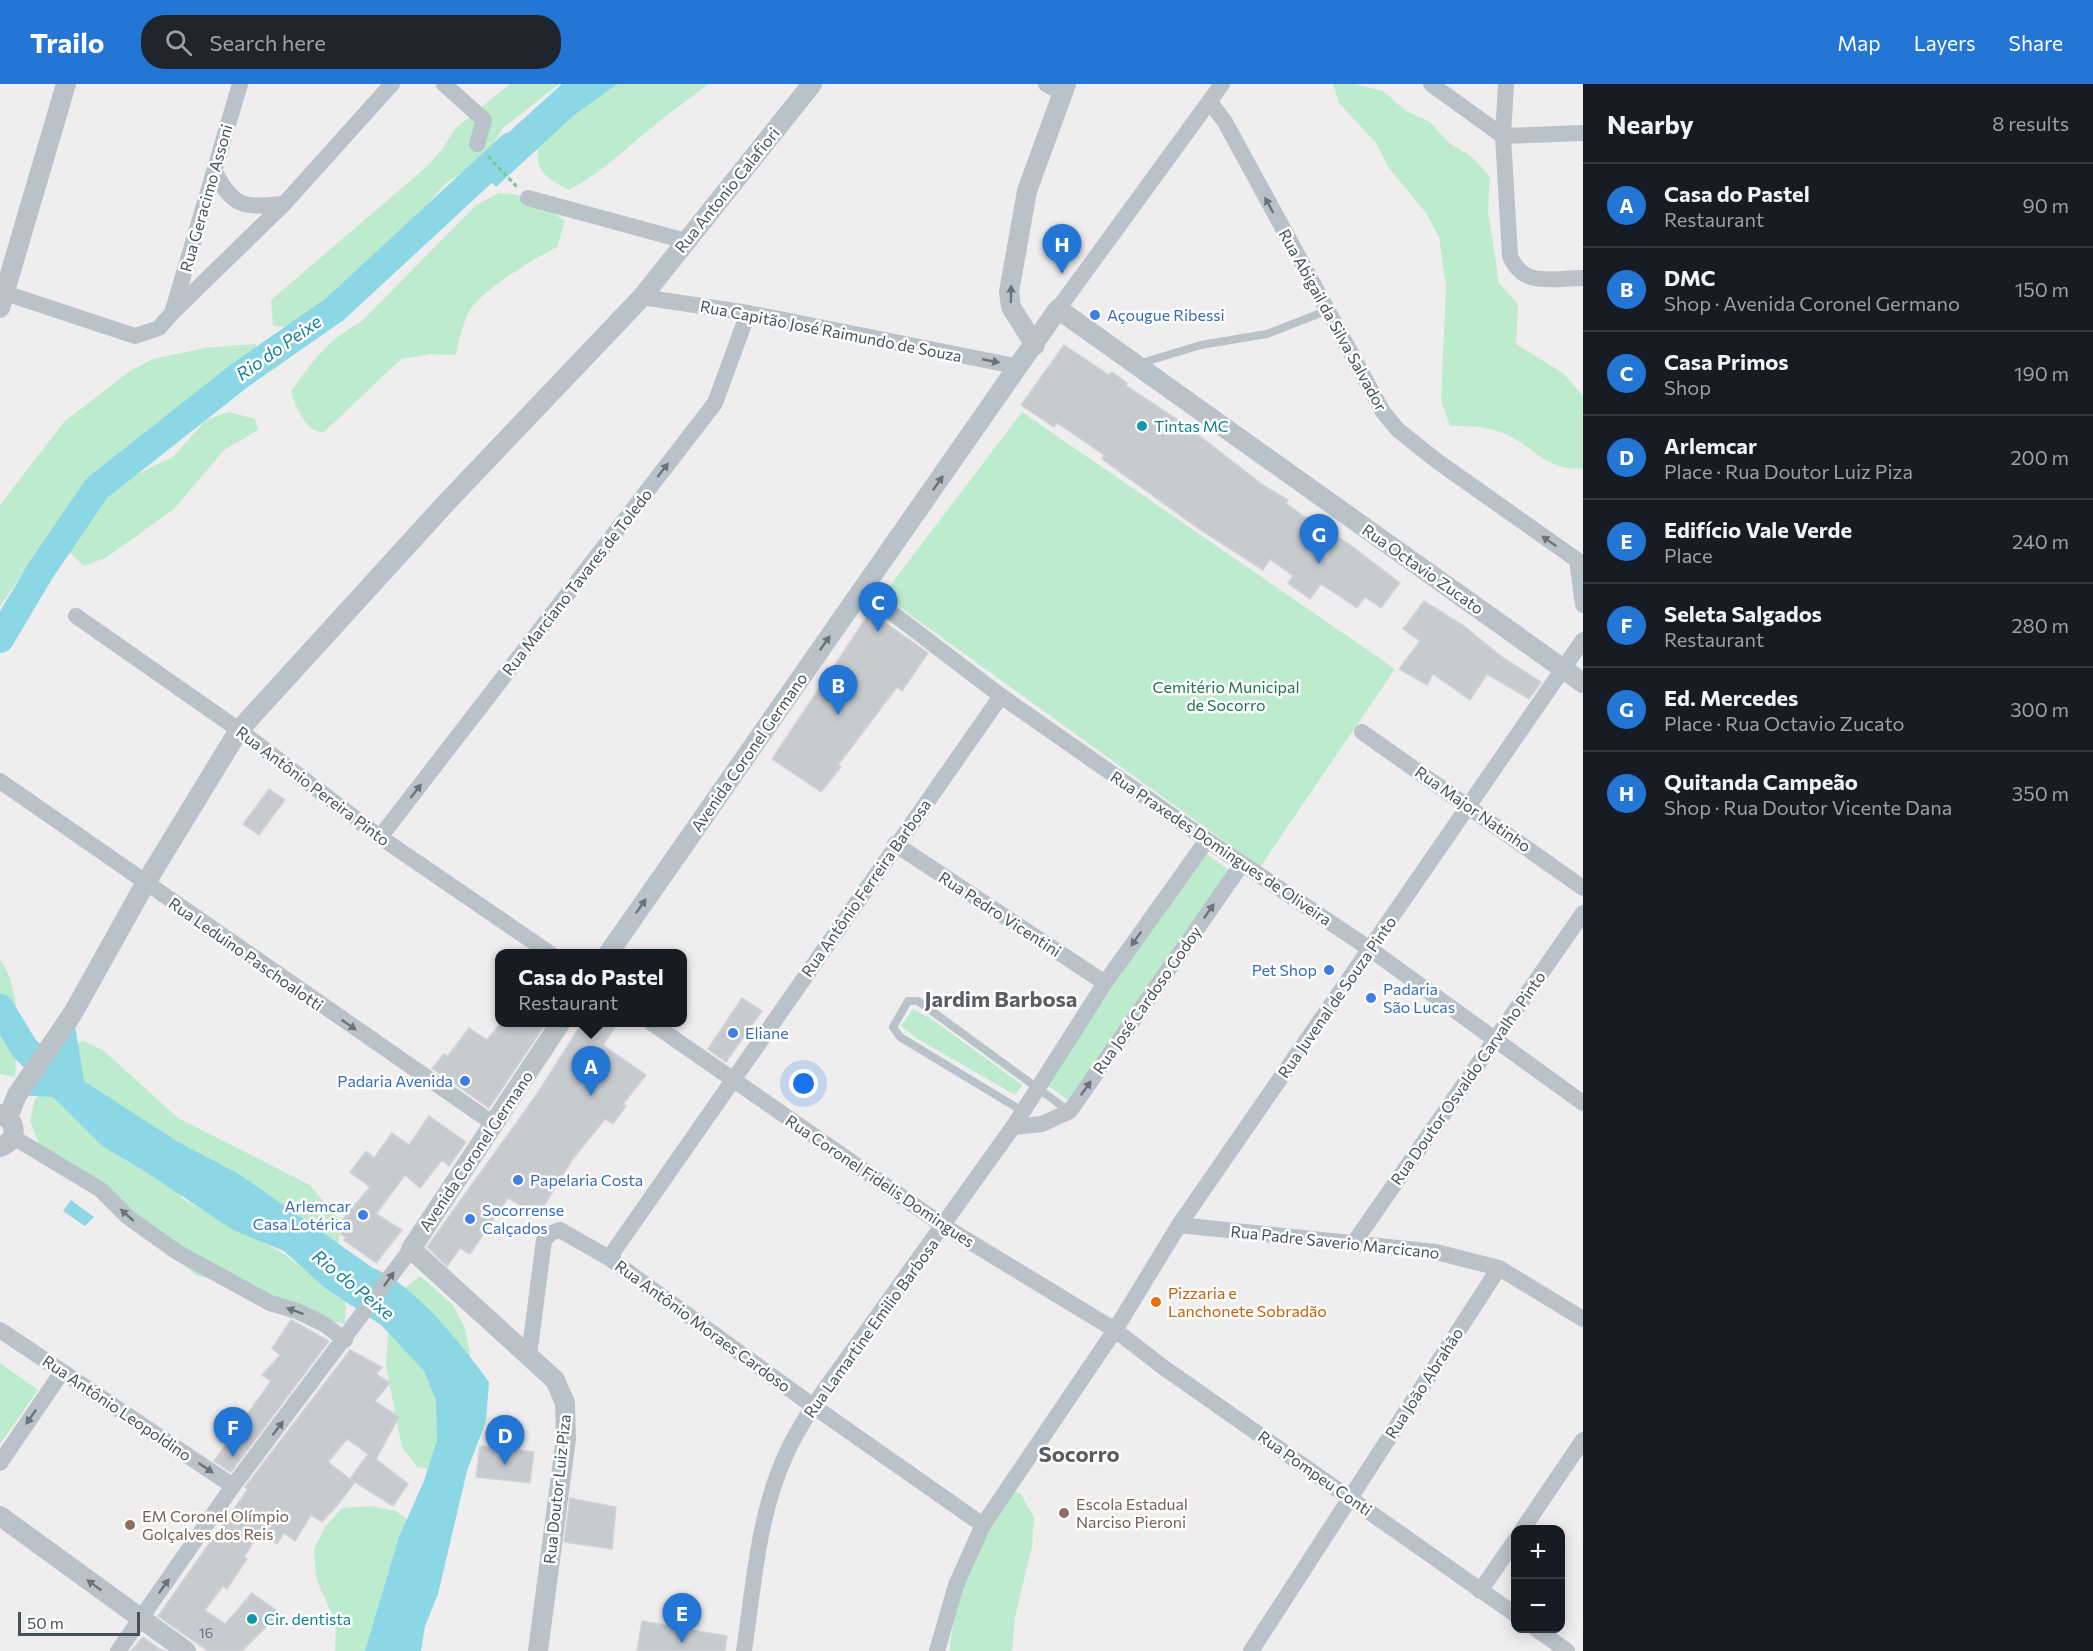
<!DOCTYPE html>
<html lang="en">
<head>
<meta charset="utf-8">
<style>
  :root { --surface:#171b24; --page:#20242c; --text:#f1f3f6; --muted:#9ea1a6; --line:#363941; --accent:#2376d3 }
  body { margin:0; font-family:Commissioner,sans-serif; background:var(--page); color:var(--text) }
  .controls { position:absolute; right:18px; bottom:18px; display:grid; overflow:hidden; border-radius:12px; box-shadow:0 3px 15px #0003 }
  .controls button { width:54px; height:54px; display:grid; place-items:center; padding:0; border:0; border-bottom:2px solid var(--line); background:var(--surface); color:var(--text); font:30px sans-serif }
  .scale { position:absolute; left:18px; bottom:15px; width:122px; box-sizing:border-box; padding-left:6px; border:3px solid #465159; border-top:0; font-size:16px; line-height:21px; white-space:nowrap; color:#465159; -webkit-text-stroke:4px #fff; paint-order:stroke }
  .you { position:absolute; left:804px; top:1000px; width:21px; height:21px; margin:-15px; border:4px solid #fff; border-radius:50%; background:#1a73e8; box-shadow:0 0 0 9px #1a73e833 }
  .badge { display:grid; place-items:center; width:39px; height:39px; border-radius:50%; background:var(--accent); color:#fff; font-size:20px; font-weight:700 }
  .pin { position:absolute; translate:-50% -50px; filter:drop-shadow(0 2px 3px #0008) }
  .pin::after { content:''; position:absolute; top:32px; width:21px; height:18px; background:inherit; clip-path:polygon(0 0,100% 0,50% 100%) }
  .popup { position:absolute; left:495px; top:865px; width:192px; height:78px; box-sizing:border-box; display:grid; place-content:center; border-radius:12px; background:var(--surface); filter:drop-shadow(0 2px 4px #0005); font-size:20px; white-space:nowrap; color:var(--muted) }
  .popup b { font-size:22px; color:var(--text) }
  .popup::after { content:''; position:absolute; left:50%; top:100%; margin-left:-12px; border:12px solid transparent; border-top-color:var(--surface) }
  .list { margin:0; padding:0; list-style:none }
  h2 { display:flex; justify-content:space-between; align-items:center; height:78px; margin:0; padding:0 24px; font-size:26px }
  h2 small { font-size:20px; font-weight:400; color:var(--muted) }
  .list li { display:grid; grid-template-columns:39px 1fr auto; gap:18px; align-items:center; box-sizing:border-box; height:84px; padding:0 24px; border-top:2px solid var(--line) }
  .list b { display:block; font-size:22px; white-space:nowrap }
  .list p { margin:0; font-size:20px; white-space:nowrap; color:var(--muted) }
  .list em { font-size:20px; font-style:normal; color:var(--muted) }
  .icon { flex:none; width:33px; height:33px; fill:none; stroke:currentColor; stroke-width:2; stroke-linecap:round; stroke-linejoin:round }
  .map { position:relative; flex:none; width:1583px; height:1567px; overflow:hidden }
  header { display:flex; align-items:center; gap:36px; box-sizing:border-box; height:84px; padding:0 30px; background:var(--accent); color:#fff }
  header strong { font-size:28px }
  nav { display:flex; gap:33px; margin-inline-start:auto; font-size:21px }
  .search { width:420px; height:54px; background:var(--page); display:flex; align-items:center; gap:15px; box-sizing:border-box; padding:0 21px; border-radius:24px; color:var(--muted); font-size:22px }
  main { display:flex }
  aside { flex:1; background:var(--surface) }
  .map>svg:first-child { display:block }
</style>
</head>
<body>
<header>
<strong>Trailo</strong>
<div class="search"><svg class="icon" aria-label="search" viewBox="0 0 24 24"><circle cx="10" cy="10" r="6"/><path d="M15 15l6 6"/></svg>Search here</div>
<nav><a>Map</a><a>Layers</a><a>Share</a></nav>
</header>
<main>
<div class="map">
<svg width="1583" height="1567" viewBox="0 0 1583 1567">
  <rect width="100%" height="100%" fill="#efeded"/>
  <g fill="#bdebcd">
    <path d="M510,0h49l-56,44 -14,22 -20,18 -23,15 -84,95h-3c-13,20 -32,44 -57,49 -9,2 -20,-1 -29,-1l-2,-26 153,-131 17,-18 14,-22z"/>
    <path d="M612,0h97c-20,15 -40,29 -59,45 -29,23 -47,43 -81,61 -32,-16 -35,-25 -29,-59z"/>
    <path d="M1333,0h21l29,7 23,20 24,11 18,20 24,15 18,20 -2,34 11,72 19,21 -2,40 47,29 20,23v72c-36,5 -53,-26 -83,-36 -16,-6 -33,-6 -50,-6l-9,-25 5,-115 -7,-49 -13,-24 -37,-45 -13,-25 -37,-40z"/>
    <path d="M499,109c31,2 42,8 66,29l-8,25c-22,11 -75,43 -87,63 -8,15 -11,29 -14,45l-26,-1 -29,5 -77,73c-18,2 -28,-26 -33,-40 19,-29 39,-54 70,-70l115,-117z"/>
    <path d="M256,260l-1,26 -40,30 -69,42 -63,45 -83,119v-101l64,-83 66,-51 23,-12 52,-11z"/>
    <path d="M229,328l26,7 3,11 -34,20 -50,59 -67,48 -23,9 -18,-17 1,-26 17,-18 20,-15 69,-33 33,-37z"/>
    <path d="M1022,328l373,257 -135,198 -377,-272z"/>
    <path d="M1205,769l25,18 -162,229 -22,-16z"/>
    <path d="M0,875c23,35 17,78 15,118l-15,-3z"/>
    <path d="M913,925l20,11 89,65 -7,10 -97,-56 -17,-13z"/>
    <path d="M82,956l22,11 74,67 132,67 33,40 -7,25 -271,-176v-16z"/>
    <path d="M46,1005l135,106v3l103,56 22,17 22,11 18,17 -1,25c-52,-9 -96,-40 -148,-48l-158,-132 -9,-23 5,-22z"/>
    <path d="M420,1192l33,29 12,23 5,26 -3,77 -25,40 -25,-4 -15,-20 -16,-81 3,-51 10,-22z"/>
    <path d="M0,1279l38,27 -38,54z"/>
    <path d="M1003,1405l17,4 14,24 -2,29 -17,71 -3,34h-62c3,-57 32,-110 53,-162z"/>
    <path d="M371,1422l25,5 18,14 -22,126h-57l1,-27 -20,-46 -2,-29 11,-22 17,-19z"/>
  </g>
  <g fill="#8cd7e6">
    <path d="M562,0h55l-44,32 -77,71 -21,-24z"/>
    <path d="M73,929l11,68 94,61 61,32 134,94c41,16 90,78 116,114l-3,39 -19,50 -29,123 -13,32 -4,25h-56l34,-114 25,-56 13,-41 -1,-40 -12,-29 -43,-46 -56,-37 -41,-37 -51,-21 -90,-60 -41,-24 -49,-49 -36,-2z"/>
    <path d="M71,1116l23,17 -9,9 -22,-15z"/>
  </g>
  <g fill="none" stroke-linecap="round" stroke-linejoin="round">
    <g stroke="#8cd7e6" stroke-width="28">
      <path d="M0,555l41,-69 56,-82 142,-112 96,-67 176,-163"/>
      <path d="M0,924l25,41 36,33"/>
    </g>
  </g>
  <g fill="#c7cacf" stroke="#d1d3d8" stroke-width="1.5" fill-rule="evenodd">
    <path d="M1064,261l45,30 3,-3 15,11 -1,3 57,37 80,62 25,15 -2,3 17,13 46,28 51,39 -19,25 -16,-11 -8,11 -36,-24 -11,15 -22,-16 5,-7 -23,-17 -7,11 -61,-39 -100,-72 2,-4 -47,-32 -3,4 -33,-22z"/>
    <path d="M1424,517l40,25 38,31 39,25 -12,17 -42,-25 -17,26 -37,-26 -6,11 -28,-16 21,-28 -17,-12z"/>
    <path d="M870,528l58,41 -26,38 -5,-4 -59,78 3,2 -20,25 -49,-33z"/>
    <path d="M269,705l16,11 -26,35 -16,-11z"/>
    <path d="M742,914l20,13 -36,51 -18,-13z"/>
    <path d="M501,939h45l-57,85 -57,-40 12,-14 4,2 21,-28 18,12z"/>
    <path d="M582,939h26l7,4 -12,18 43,30 -23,29 3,2 -13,18 -8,-5 -33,41 -34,56 -30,-18 -38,56 -10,-6 -13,18 -20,-19 110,-153z"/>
    <path d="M429,1032l37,26 -17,24 -7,-6 -22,28 -15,-13 -29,39 26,16 -26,33 -32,-23 2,-2 -11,-9 35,-42 -20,-15 16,-21 8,7 18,-25 17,12z"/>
    <path d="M291,1236l38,21 -98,131 -17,-11 57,-80 -9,-6 18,-20 -8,-7z"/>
    <path d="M350,1266l32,17 -6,7 14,9 -15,18 24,16 -23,42 32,25 -15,22 -43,-27 5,3 -15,20 -18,20 -11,-7 -16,26 -11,-8 -7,11 -17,-12 -16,25 3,2 -20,30 -4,-3 -18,24 20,14 27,-31 28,20 -38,38h-34l-50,-35 90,-127 -3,-2zM347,1355l21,15 -18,25 -22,-17z"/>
    <path d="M480,1362l54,6 -4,31 -54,-6z"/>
    <path d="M570,1414l46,9 -4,42 -48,-7z"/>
    <path d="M642,1537l85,15 -2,15h-88z"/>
    <path d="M143,1553l16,12 7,2h-35z"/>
  </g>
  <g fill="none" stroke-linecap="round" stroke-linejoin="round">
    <path stroke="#77c79d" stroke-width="3" stroke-dasharray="4.5 3" stroke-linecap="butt" d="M488,72l30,32"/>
    <g stroke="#b9c2c9" stroke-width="8">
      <path d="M1138,280l63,-19 66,-11 59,-23"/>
      <path d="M1024,1028l-124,-75 -7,-10 15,-26h10l151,110"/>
    </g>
    <g stroke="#b9c2c9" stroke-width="16">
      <path d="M444,0l40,36 -7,24"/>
      <path d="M1046,0l16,9"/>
      <path d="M1431,0l72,52 80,-3"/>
      <path d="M1506,0l-3,52 7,120c13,32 43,22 73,22"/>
      <path d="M1210,18l15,20 158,290 15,18 39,31 140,99 6,45"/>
      <path d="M215,88c19,37 29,35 69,32"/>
      <path d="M528,114l158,43"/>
      <path d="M5,209l130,43 24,-8 13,-15 112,-109 108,-120"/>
      <path d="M642,213l106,16 272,54"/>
      <path d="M1058,225l164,-225"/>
      <path d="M173,226l67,-226"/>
      <path d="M862,506l139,106 206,144 163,109 213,154"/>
      <path d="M76,532l163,114 141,107 171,117"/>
      <path d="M1362,648l221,156"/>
      <path d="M0,697l494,343"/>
      <path d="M380,753l335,-434 33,-90"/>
      <path d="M895,760l210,139"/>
      <path d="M650,938l294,204 171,104 48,37 353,248"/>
      <path d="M1013,1043l29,-3 28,-13 172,-247"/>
      <path d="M13,1053l88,53 27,27 49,35 93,51 27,8 27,13 21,16"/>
      <path d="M1179,1141l257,27 63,16 84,51"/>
      <path d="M1353,1160l230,-331"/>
      <path d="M609,1174l392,-562"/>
      <path d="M0,1246l233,156"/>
      <path d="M529,1272l15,-116 7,-7 9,-3 49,28 204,148 170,119"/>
      <path d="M0,1379l62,-91"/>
      <path d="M1522,1446l61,-90"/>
      <path d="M1480,1507l36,-52"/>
      <path d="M1535,1544l32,23"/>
      <path d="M118,1567l115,-165 178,-237"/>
      <path d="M744,1567c10,-67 14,-139 44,-201 7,-15 16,-29 25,-44l200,-279 92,-144 102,-143"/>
      <path d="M937,1567l19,-66 27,-60 132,-195 64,-105 404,-585"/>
      <path d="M1251,1567l248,-383"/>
    </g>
    <g stroke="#b9c2c9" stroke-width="20">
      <path d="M0,224l66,-224"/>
      <path d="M1035,261l-24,-38 -2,-15 18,-101 39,-107"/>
      <path d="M608,870l450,-645 525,374"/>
      <path d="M0,1030l11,7c6,12 1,22 -11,26"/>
      <path d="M8,1033l9,-22 56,-82 72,-129 94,-154 207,-227 196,-206 170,-213"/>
      <path d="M0,1432l186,135"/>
      <path d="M538,1567l28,-213 -1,-35 -10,-23 -144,-131 150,-227"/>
    </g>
  </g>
  <defs><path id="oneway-solid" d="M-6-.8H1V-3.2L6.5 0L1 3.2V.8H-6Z" transform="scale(1.5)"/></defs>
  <g fill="#68737b">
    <use href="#oneway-solid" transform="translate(1269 121) rotate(-118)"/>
    <use href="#oneway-solid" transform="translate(1011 210) rotate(-89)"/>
    <use href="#oneway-solid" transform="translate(991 277) rotate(11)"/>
    <use href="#oneway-solid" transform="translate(663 386) rotate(-52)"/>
    <use href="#oneway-solid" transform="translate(938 399) rotate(-55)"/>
    <use href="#oneway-solid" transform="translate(1549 457) rotate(-145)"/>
    <use href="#oneway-solid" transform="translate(825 559) rotate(-55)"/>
    <use href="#oneway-solid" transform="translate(416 707) rotate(-52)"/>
    <use href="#oneway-solid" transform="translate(641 822) rotate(-55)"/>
    <use href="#oneway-solid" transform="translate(1209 827) rotate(-55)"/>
    <use href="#oneway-solid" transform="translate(1136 855) rotate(125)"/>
    <use href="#oneway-solid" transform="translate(349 941) rotate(35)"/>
    <use href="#oneway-solid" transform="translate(1086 1004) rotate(-55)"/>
    <use href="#oneway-solid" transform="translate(127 1131) rotate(-138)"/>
    <use href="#oneway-solid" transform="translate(389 1195) rotate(-55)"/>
    <use href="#oneway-solid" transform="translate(295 1227) rotate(-160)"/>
    <use href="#oneway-solid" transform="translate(31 1333) rotate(125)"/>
    <use href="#oneway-solid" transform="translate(278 1344) rotate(-53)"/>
    <use href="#oneway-solid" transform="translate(206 1384) rotate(34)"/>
    <use href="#oneway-solid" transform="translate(94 1501) rotate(-144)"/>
    <use href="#oneway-solid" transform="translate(164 1502) rotate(-55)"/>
  </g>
  <g fill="#3f7fe0" stroke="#fff" stroke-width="2">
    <circle cx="1095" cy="231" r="6"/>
    <circle cx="1329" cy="886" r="6"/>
    <circle cx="1371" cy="914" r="6"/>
    <circle cx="733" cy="949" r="6"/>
    <circle cx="465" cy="997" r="6"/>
    <circle cx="518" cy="1096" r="6"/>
    <circle cx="363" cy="1131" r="6"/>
    <circle cx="470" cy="1135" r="6"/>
  </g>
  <g fill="#0f9aa8" stroke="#fff" stroke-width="2">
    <circle cx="1142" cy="342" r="6"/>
    <circle cx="252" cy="1535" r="6"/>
  </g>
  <circle fill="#e8710a" stroke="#fff" stroke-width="2" cx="1156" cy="1218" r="6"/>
  <g fill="#8d6e63" stroke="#fff" stroke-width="2">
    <circle cx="1064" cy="1429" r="6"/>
    <circle cx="130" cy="1441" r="6"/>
  </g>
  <g text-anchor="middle" stroke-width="5" stroke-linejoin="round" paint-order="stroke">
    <g font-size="14" fill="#666f76">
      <text x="206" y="1554">16</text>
    </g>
    <g font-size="16" fill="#465159" stroke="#fff">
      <text transform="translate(727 106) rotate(-51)" y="6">Rua Antonio Calafiori</text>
      <text transform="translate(206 114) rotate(-74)" y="6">Rua Geracimo Assoni</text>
      <text transform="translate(1333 236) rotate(61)" y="6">Rua Abigail da Silva Salvador</text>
      <text transform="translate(831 247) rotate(11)" y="6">Rua Capitão José Raimundo de Souza</text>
      <text transform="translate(1423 485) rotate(35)" y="6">Rua Octavio Zucato</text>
      <text transform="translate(577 498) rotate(-52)" y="6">Rua Marciano Tavares de Toledo</text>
      <text transform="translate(749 668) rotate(-55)" y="6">Avenida Coronel Germano</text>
      <text transform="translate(313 702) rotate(37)" y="6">Rua Antônio Pereira Pinto</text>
      <text transform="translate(1473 725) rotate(35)" y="6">Rua Major Natinho</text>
      <text transform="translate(1221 764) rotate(34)" y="6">Rua Praxedes Domingues de Oliveira</text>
      <text transform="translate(866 804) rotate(-55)" y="6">Rua Antônio Ferreira Barbosa</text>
      <text transform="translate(1000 830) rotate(33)" y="6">Rua Pedro Vicentini</text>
      <text transform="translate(246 870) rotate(35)" y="6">Rua Leduino Paschoalotti</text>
      <text transform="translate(1337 913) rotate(-55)" y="6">Rua Juvenal de Souza Pinto</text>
      <text transform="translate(1147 916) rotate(-55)" y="6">Rua José Cardoso Godoy</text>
      <text transform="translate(1468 994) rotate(-55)" y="6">Rua Doutor Osvaldo Carvalho Pinto</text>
      <text transform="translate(476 1067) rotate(-56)" y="6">Avenida Coronel Germano</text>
      <text transform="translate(880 1097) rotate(34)" y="6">Rua Coronel Fidelis Domingues</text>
      <text transform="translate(1335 1158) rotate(6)" y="6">Rua Padre Saverio Marcicano</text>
      <text transform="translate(703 1242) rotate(36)" y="6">Rua Antônio Moraes Cardoso</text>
      <text transform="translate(871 1244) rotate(-54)" y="6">Rua Lamartine Emilio Barbosa</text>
      <text transform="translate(1424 1299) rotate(-57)" y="6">Rua João Abrahão</text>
      <text transform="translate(117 1324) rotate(34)" y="6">Rua Antônio Leopoldino</text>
      <text transform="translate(1315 1389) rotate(35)" y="6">Rua Pompeu Conti</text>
      <text transform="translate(557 1405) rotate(-84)" y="6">Rua Doutor Luiz Piza</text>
    </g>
    <g font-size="16" fill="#366cbe" stroke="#fff" text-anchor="start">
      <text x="1107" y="237">Açougue Ribessi</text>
      <text x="1317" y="892" text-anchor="end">Pet Shop</text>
      <text x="1383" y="911">Padaria<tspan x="1383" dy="18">São Lucas</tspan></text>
      <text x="745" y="955">Eliane</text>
      <text x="453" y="1003" text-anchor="end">Padaria Avenida</text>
      <text x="530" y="1102">Papelaria Costa</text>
      <text x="351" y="1128" text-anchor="end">Arlemcar<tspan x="351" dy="18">Casa Lotérica</tspan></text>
      <text x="482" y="1132">Socorrense<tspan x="482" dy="18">Calçados</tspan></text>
    </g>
    <g font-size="16" fill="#0d838f" stroke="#fff" text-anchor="start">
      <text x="1154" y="348">Tintas MC</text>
      <text x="264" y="1541">Cir. dentista</text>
    </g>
    <g font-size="16" fill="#1c7545" stroke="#fff">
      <text x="1226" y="609">Cemitério Municipal<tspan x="1226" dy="18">de Socorro</tspan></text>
    </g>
    <g font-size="16" fill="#c56008" stroke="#fff" text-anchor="start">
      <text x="1168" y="1215">Pizzaria e<tspan x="1168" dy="18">Lanchonete Sobradão</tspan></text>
    </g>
    <g font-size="16" fill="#785e54" stroke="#fff" text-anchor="start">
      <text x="1076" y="1426">Escola Estadual<tspan x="1076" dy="18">Narciso Pieroni</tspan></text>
      <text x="142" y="1438">EM Coronel Olímpio<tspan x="142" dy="18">Golçalves dos Reis</tspan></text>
    </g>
    <g font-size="18" font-style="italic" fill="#148097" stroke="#fff">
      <text transform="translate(279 264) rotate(-35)" y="6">Rio do Peixe</text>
      <text transform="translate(353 1201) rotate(39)" y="6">Rio do Peixe</text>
    </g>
    <g font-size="22" font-weight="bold" fill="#5a5d61" stroke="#fff">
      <text x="1001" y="923">Jardim Barbosa</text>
      <text x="1079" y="1378">Socorro</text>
    </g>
  </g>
</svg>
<div class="controls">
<button>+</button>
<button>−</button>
</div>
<div class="scale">50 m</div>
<div class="you"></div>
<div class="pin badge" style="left:591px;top:1012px">A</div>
<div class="popup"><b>Casa do Pastel</b>Restaurant</div>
<div class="pin badge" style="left:838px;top:631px">B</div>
<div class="pin badge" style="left:878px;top:548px">C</div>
<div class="pin badge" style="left:505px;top:1381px">D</div>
<div class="pin badge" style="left:682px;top:1559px">E</div>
<div class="pin badge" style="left:233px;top:1373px">F</div>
<div class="pin badge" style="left:1319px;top:480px">G</div>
<div class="pin badge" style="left:1062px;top:190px">H</div>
</div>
<aside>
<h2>Nearby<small>8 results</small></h2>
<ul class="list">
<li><span class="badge">A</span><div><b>Casa do Pastel</b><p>Restaurant</p></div><em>90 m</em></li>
<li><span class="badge">B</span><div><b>DMC</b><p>Shop · Avenida Coronel Germano</p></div><em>150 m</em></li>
<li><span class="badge">C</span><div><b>Casa Primos</b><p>Shop</p></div><em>190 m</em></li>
<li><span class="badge">D</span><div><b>Arlemcar</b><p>Place · Rua Doutor Luiz Piza</p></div><em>200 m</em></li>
<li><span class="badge">E</span><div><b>Edifício Vale Verde</b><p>Place</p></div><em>240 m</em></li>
<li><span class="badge">F</span><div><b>Seleta Salgados</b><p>Restaurant</p></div><em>280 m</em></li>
<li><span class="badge">G</span><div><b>Ed. Mercedes</b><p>Place · Rua Octavio Zucato</p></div><em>300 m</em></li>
<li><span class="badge">H</span><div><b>Quitanda Campeão</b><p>Shop · Rua Doutor Vicente Dana</p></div><em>350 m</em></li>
</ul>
</aside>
</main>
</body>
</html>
